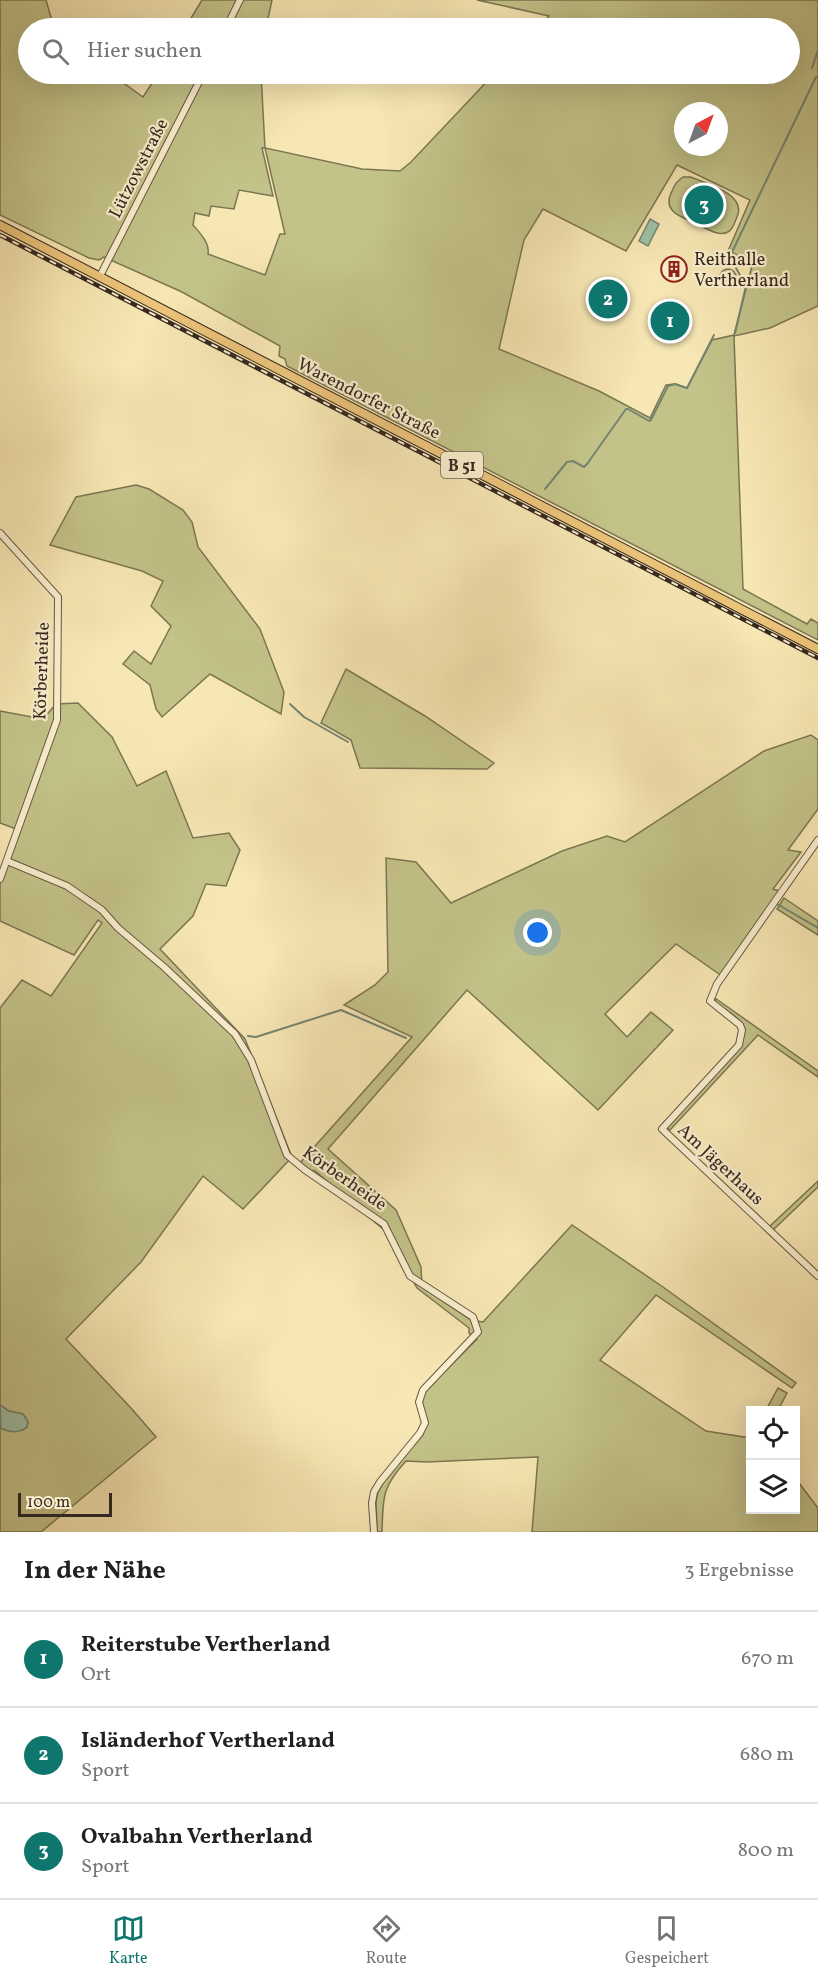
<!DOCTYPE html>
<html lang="de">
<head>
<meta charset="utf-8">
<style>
  :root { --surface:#fff; --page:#f6f6f6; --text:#202124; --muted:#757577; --line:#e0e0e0; --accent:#0f766e }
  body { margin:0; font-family:Vollkorn,serif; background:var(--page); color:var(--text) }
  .controls { position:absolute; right:18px; bottom:18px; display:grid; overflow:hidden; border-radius:0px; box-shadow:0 6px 24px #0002 }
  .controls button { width:54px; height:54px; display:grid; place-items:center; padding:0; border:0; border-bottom:2px solid var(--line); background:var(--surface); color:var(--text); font:30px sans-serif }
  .compass { position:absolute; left:674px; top:102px; width:54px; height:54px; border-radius:50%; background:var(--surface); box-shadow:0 6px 24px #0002; rotate:41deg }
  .scale { position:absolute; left:18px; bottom:15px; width:94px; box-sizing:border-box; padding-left:6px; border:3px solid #36291f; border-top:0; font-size:16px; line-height:21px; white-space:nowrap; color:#36291f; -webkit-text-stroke:4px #faefce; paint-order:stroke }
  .you { position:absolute; left:538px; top:933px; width:21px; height:21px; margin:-15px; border:4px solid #fff; border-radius:50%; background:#1a73e8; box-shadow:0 0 0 9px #1a73e833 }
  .badge { display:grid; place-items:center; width:39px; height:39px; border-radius:50%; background:var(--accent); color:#fff; font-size:20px; font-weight:700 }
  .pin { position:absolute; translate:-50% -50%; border:3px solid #fff; box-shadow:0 2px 6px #0006 }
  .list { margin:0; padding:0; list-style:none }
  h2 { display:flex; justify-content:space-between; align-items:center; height:78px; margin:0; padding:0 24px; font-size:26px }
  h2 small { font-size:20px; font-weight:400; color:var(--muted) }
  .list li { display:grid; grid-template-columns:39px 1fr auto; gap:18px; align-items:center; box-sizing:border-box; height:96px; padding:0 24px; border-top:2px solid var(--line) }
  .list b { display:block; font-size:22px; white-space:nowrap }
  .list p { margin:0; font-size:20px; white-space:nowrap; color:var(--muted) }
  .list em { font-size:20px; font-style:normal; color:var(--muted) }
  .icon { flex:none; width:33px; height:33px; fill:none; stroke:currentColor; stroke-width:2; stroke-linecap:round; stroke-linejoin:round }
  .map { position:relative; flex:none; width:818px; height:1532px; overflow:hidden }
  .search { position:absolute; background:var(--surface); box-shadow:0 6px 24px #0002; left:18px; right:18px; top:18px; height:66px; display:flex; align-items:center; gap:15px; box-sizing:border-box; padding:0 21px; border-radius:33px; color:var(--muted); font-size:22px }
  .sheet { height:366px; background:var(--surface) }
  nav { display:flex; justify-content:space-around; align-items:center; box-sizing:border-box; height:84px; border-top:2px solid var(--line); background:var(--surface); font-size:16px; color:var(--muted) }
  nav a { display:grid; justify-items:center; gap:3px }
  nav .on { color:var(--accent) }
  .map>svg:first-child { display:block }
</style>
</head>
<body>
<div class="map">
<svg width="818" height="1532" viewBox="0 0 818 1532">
  <rect width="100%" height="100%" fill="#f7e7b4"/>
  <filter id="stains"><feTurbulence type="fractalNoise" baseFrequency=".00333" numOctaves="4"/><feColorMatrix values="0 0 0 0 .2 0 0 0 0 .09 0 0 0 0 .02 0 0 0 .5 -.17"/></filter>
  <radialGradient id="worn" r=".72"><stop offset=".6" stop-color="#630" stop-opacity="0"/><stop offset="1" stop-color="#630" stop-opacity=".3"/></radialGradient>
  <g fill="#c3c389" stroke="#7c7654" stroke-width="1.5" fill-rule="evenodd">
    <path d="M0,0h46l8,28h-26v46h83l32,23 15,-23h103l4,74 97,21 38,2 11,-9 83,-88h296v-46h-253l12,-12 -72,-16h341v306l-48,22 -36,8 9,253 64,35 4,-5 7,4v17l-531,-274 -2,-7 -6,-3 1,-10 -98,-54 -78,-35 -5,3 -10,-2 -89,-43zM683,111h36v36h-36zM262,148h3l20,86h-5l-15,41 -57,-21c2,-11 -8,-21 -15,-29l2,-12 14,3 2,-10 23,3 5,-19 34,6zM677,165l73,35 -22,51 25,11 -19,73 -22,5 -25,48 -12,-4 -9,1 -16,33 -51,-27 -100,-42 25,-109 19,-31 83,42z"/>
    <path d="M202,0h70l-6,28h-81z"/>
    <path d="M683,177h8c16,7 56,17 46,40 -2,4 -4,13 -9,15 -10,5 -22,-4 -31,-8 -15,-7 -36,-12 -25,-33 3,-7 5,-10 11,-14z"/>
    <circle cx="728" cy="277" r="8"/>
    <path d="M136,485l13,4 34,21 9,12 6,25 62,82 24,63 -3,22 -71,-40 -48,43 -6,-8 -6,-24 -27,-21 11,-13 17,13 20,-38 -20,-20 12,-25 -21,-10 -92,-26 26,-48z"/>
    <path d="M346,669l79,47 69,47 -7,6 -127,-1 -9,-28 -30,-17z"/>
    <path d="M78,703l34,34 25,49 29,-15 27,67 36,-5 11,17 -14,36 -20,-2 -13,32 -33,33 85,90 47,118 -49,52 -40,-33 -62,86 -75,77 65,69 25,29 -115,95h-41v-106l23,4 4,-3 1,-5 -5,-8 -14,-3 -9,-6v-397l22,-28 29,16 51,-73 -4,-3 -24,35 -74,-34v-37l16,-55 -16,-6v-112l43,8 13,-15z"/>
    <path d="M811,735l7,5v69l-30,41 13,2 -28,37 6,2 -57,85 -46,-32 -71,70 22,23 24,-25 22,18 -75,80 -131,-120 -139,159 68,61 25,57 1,20 49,33 12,2 89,-97 91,62 133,96 -4,5 -136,-93 -56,65 106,71 44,7v72h46v-31l22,29v24h-286l6,-75 -111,5 -21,-1c-24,26 -23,36 -24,71h-5l-1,-30 2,-10 9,-16 35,-40 5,-12 -5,-21 3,-12 52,-52 -8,-6v-5l-52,-40 -33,-58 -69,-59 -7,-1 -8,-7 112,-126 -68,-32 31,-20 13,-13 -2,-114 30,4 35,41 111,-52 45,-15 18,6 139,-91z"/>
    <path d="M784,898l34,23v14l-41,-26z"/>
    <path d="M715,998l103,73v6l-60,-42 -88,95 -3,-2 3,-7 69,-74c14,-26 -3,-29 -23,-44z"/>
    <path d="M818,1181v6l-45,43 -4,-3z"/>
    <path d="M778,1388l9,5 -9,17h-12z"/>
  </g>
  <g fill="#9ec1a7" stroke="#748471" stroke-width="1.5">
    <path d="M650,219l9,5 -11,22 -9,-5z"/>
    <path d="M0,1405l9,6 14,3 5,8 -1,5c-8,6 -17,6 -26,1z"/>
  </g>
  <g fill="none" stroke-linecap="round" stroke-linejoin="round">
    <g stroke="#748471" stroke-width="2">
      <path d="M812,68l6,-18"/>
      <path d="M732,252l84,-175"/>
      <path d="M735,333l11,-47 -10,-18"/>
      <path d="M545,489l22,-27 6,-1 11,6 3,-3 39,-55h2l21,12 2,-1 17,-34 7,-2 12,4 27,-53"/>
      <path d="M290,704l14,13 44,25"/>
      <path d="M777,904l41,24"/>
      <path d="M248,1036l8,1 85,-27 65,28"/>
    </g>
    <g stroke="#665844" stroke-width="8">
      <g id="minor">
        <path d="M226,28l14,-28"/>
        <path d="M100,276l103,-202"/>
        <path d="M0,533l58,64 -1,123 -57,159"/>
        <path d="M818,840l-101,144 -7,17 30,24 2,5 -3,15 -77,84 156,147"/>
        <path d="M7,861l60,25 35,24 16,18 46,39 71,67 16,26 36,95 18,15 79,54 26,52 63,41 5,15 -55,58 -4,12 6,21 -5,10 -40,49 -6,10 -2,11 2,29"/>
      </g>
    </g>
    <g stroke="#36291f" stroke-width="10">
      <path id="major" d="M0,225l818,424"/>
    </g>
    <use href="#minor" stroke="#faefce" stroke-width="6"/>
    <use href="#major" stroke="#ecc47a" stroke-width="8"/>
    <g stroke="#36291f" stroke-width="4.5">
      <path id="rail" d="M0,235l818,423"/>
    </g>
    <use href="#rail" stroke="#faefce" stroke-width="2" stroke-dasharray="7" stroke-linecap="butt"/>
  </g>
  <defs>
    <g id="building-ring" transform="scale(1.35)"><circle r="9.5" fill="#faefce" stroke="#8f2418" stroke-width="1.5"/><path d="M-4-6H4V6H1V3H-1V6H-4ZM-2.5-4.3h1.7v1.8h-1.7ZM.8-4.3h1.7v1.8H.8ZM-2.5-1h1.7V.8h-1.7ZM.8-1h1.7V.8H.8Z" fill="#8f2418"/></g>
  </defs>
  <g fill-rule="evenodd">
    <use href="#building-ring" x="674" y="269"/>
  </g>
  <g text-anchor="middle" stroke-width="4.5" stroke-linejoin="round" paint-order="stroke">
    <rect fill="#faefce" stroke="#716454" stroke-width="1.5" x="441" y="452" width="42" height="26" rx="4.5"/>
    <g font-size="16" font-weight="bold" fill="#36291f">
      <text x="462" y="471">B 51</text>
    </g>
    <g font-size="18" fill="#36291f" stroke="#faefce">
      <text transform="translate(138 168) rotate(-63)" y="6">Lützowstraße</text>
      <text transform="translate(369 398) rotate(27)" y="6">Warendorfer Straße</text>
      <text transform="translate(41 671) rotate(-88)" y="6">Körberheide</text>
      <text transform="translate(721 1164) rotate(43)" y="6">Am Jägerhaus</text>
      <text transform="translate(345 1178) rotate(35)" y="6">Körberheide</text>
    </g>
    <g font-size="18" fill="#36291f" stroke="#faefce" text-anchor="start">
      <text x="694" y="265">Reithalle<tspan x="694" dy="21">Vertherland</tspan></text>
    </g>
  </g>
  <rect width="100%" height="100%" filter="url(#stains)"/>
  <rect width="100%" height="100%" fill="url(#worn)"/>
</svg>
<div class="controls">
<button><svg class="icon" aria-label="locate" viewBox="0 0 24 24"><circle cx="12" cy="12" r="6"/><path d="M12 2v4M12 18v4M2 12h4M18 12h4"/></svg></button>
<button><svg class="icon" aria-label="layers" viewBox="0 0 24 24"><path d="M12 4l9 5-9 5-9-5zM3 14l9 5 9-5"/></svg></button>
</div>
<svg class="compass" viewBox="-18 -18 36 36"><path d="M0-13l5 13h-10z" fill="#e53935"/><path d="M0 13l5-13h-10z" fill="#757577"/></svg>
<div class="scale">100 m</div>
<div class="you"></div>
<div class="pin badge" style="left:670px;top:321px">1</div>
<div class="pin badge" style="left:608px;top:299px">2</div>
<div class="pin badge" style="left:704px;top:205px">3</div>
<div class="search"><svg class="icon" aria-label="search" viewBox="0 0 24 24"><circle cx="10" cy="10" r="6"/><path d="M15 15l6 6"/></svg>Hier suchen</div>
</div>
<section class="sheet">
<h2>In der Nähe<small>3 Ergebnisse</small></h2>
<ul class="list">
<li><span class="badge">1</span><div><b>Reiterstube Vertherland</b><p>Ort</p></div><em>670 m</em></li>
<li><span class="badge">2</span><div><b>Isländerhof Vertherland</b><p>Sport</p></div><em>680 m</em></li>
<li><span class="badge">3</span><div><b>Ovalbahn Vertherland</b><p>Sport</p></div><em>800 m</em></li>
</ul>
</section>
<nav>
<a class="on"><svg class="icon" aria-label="map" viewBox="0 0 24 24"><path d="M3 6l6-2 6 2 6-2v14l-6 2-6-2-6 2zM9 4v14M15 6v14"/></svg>Karte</a>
<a><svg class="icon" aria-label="directions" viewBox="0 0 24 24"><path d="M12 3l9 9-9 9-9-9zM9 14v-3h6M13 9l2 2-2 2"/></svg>Route</a>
<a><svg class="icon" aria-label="saved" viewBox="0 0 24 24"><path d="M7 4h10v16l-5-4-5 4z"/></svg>Gespeichert</a>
</nav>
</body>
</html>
